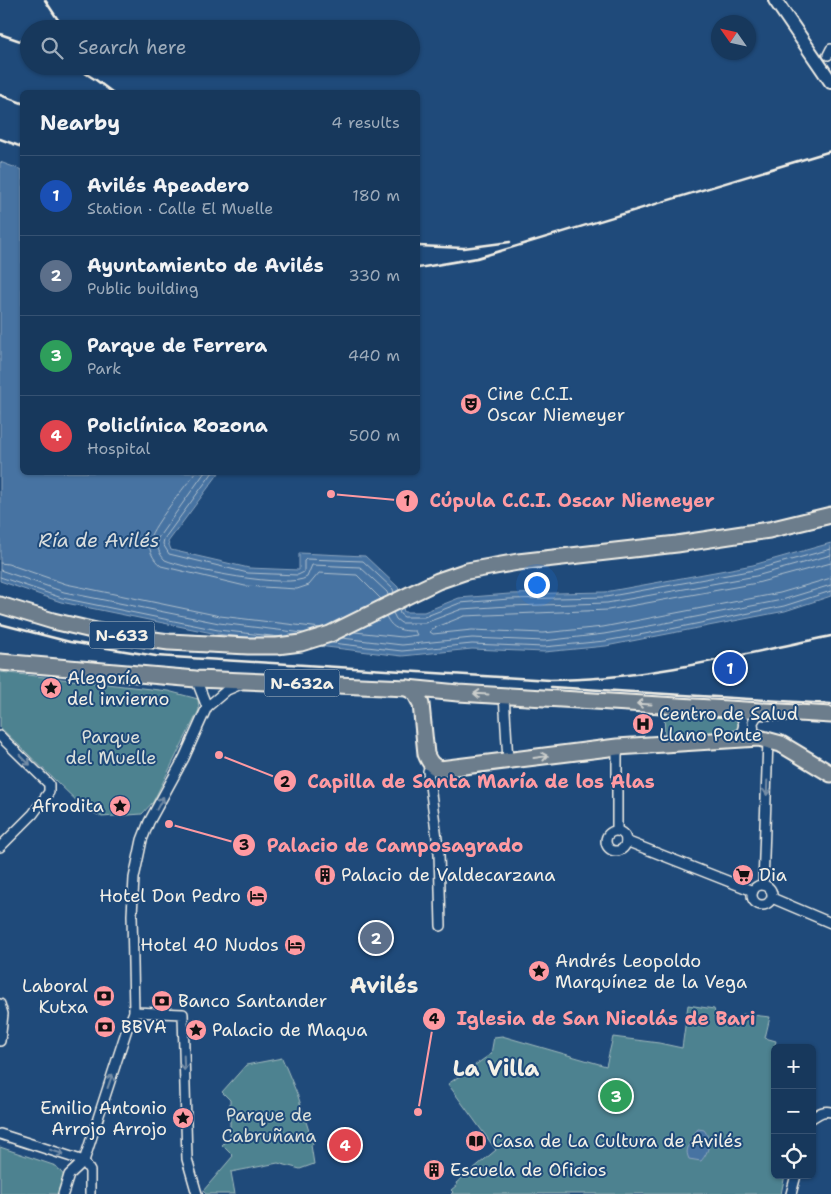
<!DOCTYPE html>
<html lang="en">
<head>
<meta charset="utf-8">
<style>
  :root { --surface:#17385c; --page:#244365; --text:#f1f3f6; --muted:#9eacbb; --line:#365272; --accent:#ff9aa2 }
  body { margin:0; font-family:"Shantell Sans",sans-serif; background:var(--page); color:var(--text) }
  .controls { position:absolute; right:15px; bottom:15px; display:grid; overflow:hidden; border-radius:8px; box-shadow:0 1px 4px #0004 }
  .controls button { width:45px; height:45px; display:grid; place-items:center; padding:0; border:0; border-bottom:1px solid var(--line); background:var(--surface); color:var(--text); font:25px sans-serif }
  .compass { position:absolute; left:711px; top:15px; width:45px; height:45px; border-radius:50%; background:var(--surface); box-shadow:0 1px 4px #0004; rotate:304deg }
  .you { position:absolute; left:536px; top:584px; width:18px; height:18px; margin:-12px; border:4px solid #fff; border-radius:50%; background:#1a73e8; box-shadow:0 0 0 8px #1a73e833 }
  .badge { display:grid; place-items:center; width:32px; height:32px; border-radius:50%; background:var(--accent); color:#fff; font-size:16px; font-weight:700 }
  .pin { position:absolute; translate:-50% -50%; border:2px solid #fff; box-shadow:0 1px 5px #0006 }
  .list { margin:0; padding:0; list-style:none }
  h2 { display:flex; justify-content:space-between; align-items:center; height:65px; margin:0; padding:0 20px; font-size:21px }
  h2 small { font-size:16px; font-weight:400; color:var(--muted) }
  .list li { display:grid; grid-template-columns:32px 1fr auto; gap:15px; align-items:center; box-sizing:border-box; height:80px; padding:0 20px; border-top:1px solid var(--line) }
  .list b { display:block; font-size:19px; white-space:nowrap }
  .list p { margin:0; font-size:16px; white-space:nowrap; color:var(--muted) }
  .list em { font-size:16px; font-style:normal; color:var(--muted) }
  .icon { flex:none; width:28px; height:28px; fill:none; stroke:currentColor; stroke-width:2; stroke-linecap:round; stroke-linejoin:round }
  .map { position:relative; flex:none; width:831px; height:1194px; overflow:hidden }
  .search { position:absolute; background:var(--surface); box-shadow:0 1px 4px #0004; left:20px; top:20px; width:400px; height:55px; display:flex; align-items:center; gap:12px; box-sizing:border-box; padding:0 18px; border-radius:28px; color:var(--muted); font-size:19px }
  .panel { position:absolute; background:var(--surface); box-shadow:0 1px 4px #0004; left:20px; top:90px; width:400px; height:385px; border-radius:8px }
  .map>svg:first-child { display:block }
</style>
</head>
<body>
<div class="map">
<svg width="831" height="1194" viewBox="0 0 831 1194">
  <rect width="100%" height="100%" fill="#1f4a7a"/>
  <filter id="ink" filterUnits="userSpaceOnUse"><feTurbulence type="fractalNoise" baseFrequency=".02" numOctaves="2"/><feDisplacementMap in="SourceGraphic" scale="10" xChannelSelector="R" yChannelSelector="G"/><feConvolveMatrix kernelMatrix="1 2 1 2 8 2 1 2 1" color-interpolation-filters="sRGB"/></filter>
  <g filter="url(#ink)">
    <g fill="#4e8290" stroke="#a1babc">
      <path d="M0,672l168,19 30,8 1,11 -46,92 -11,12 -40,3 -18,-9 -84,-81z"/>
      <path d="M664,712l67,4c7,5 10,10 2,16l-68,5z"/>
      <path d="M688,1005l26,4 3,10c11,6 19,7 26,-5l27,3 -5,21 11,3 -4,17 3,1v116h10l-4,19h-330l2,-2 -2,-2 6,-5 -1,-2 40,-33 -48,-66 43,-30 3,-17 8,-1 104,30 7,-29 46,6 23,5z"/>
      <path d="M282,1058l16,38 15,48 -2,1 3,19 -14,5 -22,-6 -47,9 4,22h-29l-3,-3 30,-35 -11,-11 8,-8v-37l-8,-8 24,-27z"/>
      <path d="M0,1147l56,19 9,11 -5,17h-60z"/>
    </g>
    <g fill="#4773a2" stroke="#8ca5be">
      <path d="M0,162l22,8v302l197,1 -51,69 3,8 78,18 50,2v-17l66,3 33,31 6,25h20l35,-14 50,-4 96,-2 148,-27 78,-22v53l-46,15 -179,35 -62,6 -72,-3 -70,7 -185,-22 -156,-32 -61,-21z"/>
      <path d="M698,1129l6,1c8,10 5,22 -3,31l-12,-2c-4,-9 -1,-11 3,-19 3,-5 2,-7 6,-11z"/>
    </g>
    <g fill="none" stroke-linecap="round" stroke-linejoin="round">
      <g stroke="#afbfcc" stroke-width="1">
        <path d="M196,472c-10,13 -43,54 -46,66 -3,10 3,22 11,28l84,20 52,3 12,-4 10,-12 38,2 24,24"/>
        <path d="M205,472l-47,66c-2,8 1,16 7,22 21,9 125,30 142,17l5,-12 48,2 27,25 1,3"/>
        <path d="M213,472l-49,67 -1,5 6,10 79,19 50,2 6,-3v-11l2,-2 57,2 30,28 1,4"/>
        <path d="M0,563l8,1 58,20 154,32 101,12"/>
        <path d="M831,563l-74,20 -149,27 -144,6 -32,13 -2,3 3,2 39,-4 71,3 60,-6 177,-34 51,-15"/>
        <path d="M0,570l64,22 155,31 84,10"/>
        <path d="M0,577l62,21 156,32 62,7"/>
        <path d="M399,610l1,4 4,3h20l36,-14 49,-4 97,-2 148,-27 77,-21"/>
        <path d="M393,613l3,6 5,4h24l37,-14 47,-3 98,-3 149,-27 75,-21"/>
        <path d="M355,632l47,5 15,-2 -2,-4c-13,0 -23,-1 -29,-15"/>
        <path d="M342,638l60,7 70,-7 72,3 60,-7 56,-10 122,-24 49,-15"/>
        <path d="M332,643l70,8 70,-7 72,3 61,-6 56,-10 123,-25 47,-15"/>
      </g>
      <g stroke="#f4f1e8" stroke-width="12">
        <g id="minor">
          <path d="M828,55l3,-6"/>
          <path d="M196,679l11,28"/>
          <path d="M504,695l4,66"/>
          <path d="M0,736l49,48v8l-16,22 -33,33"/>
          <path d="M759,738l-5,-4 -1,-12 7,-11"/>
          <path d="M736,739c11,-12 9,-17 1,-30"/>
          <path d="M617,747v83"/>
          <path d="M431,765l-3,6 11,82 2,73"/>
          <circle cx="616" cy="841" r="10"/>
          <path d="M626,841l127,50"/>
          <path d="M763,885l5,-145"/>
          <circle cx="762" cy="895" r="10"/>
          <path d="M772,898l59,25"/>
          <path d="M0,1004l3,10 -3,27"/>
          <path d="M134,1012l49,2 4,145 10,35"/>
          <path d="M812,1118c6,-4 11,-8 19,-6"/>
          <path d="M0,1134l84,27"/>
          <path d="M84,1161l6,10v23"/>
          <path d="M63,1194l6,-19 15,-14 43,-132 7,-17 -2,-97 2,-37 8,-38 7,-18 35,-64 23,-51 20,-17 14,-6"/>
          <path d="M791,1194l5,-19"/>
        </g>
      </g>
      <g stroke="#f4f1e8" stroke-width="16">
        <path id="secondary" d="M775,0l56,82"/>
      </g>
      <g stroke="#f4f1e8" stroke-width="19">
        <g id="primary">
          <path d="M0,662l196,17 211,9 51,5 373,22"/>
          <path d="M407,688l8,5 6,11 5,50c3,8 6,12 14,15l177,-22 142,-9 22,6 50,30"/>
        </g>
      </g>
      <g stroke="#f4f1e8" stroke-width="19">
        <path id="trunk" d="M0,605l53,16 56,13 60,8 79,4h29l24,-3 29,-9 83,-41 25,-12 29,-10 51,-9 159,-18 92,-14 62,-15"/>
      </g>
      <use href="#minor" stroke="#1f4a7a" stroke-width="9"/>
      <use href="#secondary" stroke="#1f4a7a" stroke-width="12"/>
      <use href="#primary" stroke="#6c7d8c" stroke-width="15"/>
      <use href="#trunk" stroke="#6c7d8c" stroke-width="15"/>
      <g stroke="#f4f1e8" stroke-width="2.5">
        <path d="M45,0l19,29"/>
        <path d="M0,34l29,10"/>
        <path d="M74,66l22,14 16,12"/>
        <path d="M0,95l22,8"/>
        <path d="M0,139l22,8"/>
        <path d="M418,246l46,2 46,-6"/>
        <path d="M418,268l59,-10 354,-107"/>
        <path d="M0,624l70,18 86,14 394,24c95,0 188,-25 281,-44"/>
        <path d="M551,687l280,17"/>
      </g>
    </g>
    <defs><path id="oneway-shaft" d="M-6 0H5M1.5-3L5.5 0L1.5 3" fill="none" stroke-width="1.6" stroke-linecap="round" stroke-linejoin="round" transform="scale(1.25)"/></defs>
    <g stroke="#cbcecc">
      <use href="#oneway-shaft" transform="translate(481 694) rotate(-177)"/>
      <use href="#oneway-shaft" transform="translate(644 704) rotate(-177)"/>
      <use href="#oneway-shaft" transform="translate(541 757) rotate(-8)"/>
    </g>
    <g stroke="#748da6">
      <use href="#oneway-shaft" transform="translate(25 760) rotate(44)"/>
      <use href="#oneway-shaft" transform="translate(767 788) rotate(92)"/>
      <use href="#oneway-shaft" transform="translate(160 803) rotate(-62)"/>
      <use href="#oneway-shaft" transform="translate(184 1063) rotate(88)"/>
      <use href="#oneway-shaft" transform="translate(110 1081) rotate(-71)"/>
      <use href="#oneway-shaft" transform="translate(57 1152) rotate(18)"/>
    </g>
  </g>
  <defs>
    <g id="theatre-disc" transform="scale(1.125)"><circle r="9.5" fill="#ff9aa2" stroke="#1f4a7a"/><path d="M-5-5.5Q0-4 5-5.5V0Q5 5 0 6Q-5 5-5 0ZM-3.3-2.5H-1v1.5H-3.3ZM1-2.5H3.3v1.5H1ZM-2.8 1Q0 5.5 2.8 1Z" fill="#111"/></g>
    <g id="sight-disc" transform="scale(1.125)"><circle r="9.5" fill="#ff9aa2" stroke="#1f4a7a"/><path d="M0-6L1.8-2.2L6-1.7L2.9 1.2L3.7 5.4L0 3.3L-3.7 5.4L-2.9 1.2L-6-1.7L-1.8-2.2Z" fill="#111"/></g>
    <g id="hospital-disc" transform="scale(1.125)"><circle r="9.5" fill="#ff9aa2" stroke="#1f4a7a"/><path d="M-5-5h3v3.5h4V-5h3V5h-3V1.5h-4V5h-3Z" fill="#111"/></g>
    <g id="building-disc" transform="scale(1.125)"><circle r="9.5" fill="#ff9aa2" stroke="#1f4a7a"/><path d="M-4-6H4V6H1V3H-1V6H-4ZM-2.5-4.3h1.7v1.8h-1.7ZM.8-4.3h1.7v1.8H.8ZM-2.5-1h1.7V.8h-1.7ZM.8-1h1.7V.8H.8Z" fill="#111"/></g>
    <g id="supermarket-disc" transform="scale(1.125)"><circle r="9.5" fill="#ff9aa2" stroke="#1f4a7a"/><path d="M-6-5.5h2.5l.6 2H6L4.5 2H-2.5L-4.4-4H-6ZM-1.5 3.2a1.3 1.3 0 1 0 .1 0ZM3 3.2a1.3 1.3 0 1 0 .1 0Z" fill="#111"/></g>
    <g id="hotel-disc" transform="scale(1.125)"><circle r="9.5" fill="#ff9aa2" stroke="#1f4a7a"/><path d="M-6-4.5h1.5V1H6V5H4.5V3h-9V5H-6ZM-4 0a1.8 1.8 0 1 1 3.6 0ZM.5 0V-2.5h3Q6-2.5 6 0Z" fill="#111"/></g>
    <g id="bank-disc" transform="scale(1.125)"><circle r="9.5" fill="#ff9aa2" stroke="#1f4a7a"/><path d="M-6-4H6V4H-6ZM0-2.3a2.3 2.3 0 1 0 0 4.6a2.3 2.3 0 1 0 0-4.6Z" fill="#111"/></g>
    <g id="library-disc" transform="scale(1.125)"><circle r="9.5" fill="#ff9aa2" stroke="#1f4a7a"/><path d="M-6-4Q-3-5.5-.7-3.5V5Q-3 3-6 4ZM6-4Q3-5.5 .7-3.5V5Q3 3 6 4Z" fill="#111"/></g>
  </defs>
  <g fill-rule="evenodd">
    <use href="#theatre-disc" x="471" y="404"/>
    <use href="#sight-disc" x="51" y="688"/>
    <use href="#hospital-disc" x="643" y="724"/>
    <use href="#sight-disc" x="120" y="806"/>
    <use href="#building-disc" x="325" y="875"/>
    <use href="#supermarket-disc" x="743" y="875"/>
    <use href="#hotel-disc" x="257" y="896"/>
    <use href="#hotel-disc" x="295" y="945"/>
    <use href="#sight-disc" x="539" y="971"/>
    <use href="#bank-disc" x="104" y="996"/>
    <use href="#bank-disc" x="162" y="1001"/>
    <use href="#bank-disc" x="105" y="1027"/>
    <use href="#sight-disc" x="196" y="1030"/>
    <use href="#sight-disc" x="183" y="1118"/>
    <use href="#library-disc" x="476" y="1141"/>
    <use href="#building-disc" x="434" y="1170"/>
  </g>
  <g text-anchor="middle" stroke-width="4" stroke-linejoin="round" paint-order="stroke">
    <g fill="#1f4a7a" stroke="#b4bfc7" stroke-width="1">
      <rect x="89.5" y="621.5" width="65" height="27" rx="4"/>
      <rect x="264.5" y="669.5" width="75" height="27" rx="4"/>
    </g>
    <g font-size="16" font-weight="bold" fill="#f4f1e8">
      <text x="122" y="641">N-633</text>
      <text x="302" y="689">N-632a</text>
    </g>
    <g font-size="18" fill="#f4f1e8" stroke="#1f4a7a" text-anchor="start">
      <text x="487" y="400">Cine C.C.I.<tspan x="487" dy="21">Oscar Niemeyer</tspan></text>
      <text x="67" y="684">Alegoría<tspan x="67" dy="21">del invierno</tspan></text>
      <text x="659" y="720">Centro de Salud<tspan x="659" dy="21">Llano Ponte</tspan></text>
      <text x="104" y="812" text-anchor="end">Afrodita</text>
      <text x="341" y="881">Palacio de Valdecarzana</text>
      <text x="759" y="881">Dia</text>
      <text x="241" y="902" text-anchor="end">Hotel Don Pedro</text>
      <text x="279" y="951" text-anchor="end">Hotel 40 Nudos</text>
      <text x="555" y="967">Andrés Leopoldo<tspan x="555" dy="21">Marquínez de la Vega</tspan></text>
      <text x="88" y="992" text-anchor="end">Laboral<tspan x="88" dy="21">Kutxa</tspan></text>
      <text x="178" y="1007">Banco Santander</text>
      <text x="121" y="1033">BBVA</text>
      <text x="212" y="1036">Palacio de Maqua</text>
      <text x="167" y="1114" text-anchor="end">Emilio Antonio<tspan x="167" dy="21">Arrojo Arrojo</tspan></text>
      <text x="492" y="1147">Casa de La Cultura de Avilés</text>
      <text x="450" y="1176">Escuela de Oficios</text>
    </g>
    <g font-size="18" fill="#dbe0db" stroke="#1f4a7a">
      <text x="111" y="743">Parque<tspan x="111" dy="21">del Muelle</tspan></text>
      <text x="269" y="1121">Parque de<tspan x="269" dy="21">Cabruñana</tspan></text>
    </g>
    <g font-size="19" font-style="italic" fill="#dadede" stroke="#1f4a7a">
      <text x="99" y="547">Ría de Avilés</text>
    </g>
    <g font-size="22" font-weight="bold" fill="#f4f1e8" stroke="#1f4a7a">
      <text x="384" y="993">Avilés</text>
      <text x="496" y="1076">La Villa</text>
    </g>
  </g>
  <path fill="none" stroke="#ff9aa2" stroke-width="2" d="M331 494L407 501M219 755L285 781M169 824L244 845M418 1112L434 1019"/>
  <g fill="#ff9aa2" stroke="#1f4a7a" stroke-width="2">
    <circle cx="331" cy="494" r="5"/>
    <circle cx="219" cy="755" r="5"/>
    <circle cx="169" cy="824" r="5"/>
    <circle cx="418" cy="1112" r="5"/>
    <circle cx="407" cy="501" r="12"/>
    <circle cx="285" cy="781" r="12"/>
    <circle cx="244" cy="845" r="12"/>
    <circle cx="434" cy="1019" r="12"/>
  </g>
  <g font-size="15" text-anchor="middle" font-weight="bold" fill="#111">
    <text x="407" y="506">1</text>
    <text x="285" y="787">2</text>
    <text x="244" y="850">3</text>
    <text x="434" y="1024">4</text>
  </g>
  <g font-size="19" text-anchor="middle" font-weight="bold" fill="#ff9aa2" stroke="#1f4a7a" stroke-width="4" stroke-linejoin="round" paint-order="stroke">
    <text x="572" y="507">Cúpula C.C.I. Oscar Niemeyer</text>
    <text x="481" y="788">Capilla de Santa María de los Alas</text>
    <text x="395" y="852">Palacio de Camposagrado</text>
    <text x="606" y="1025">Iglesia de San Nicolás de Bari</text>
  </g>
</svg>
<div class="controls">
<button>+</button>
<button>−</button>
<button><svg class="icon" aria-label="locate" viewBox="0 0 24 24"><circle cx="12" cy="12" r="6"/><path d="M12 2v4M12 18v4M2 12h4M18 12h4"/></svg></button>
</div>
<svg class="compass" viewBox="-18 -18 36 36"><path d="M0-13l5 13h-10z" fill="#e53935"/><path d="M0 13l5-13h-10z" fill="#9eacbb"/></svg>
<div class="you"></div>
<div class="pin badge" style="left:730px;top:668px;background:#1a4fb4">1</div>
<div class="pin badge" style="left:376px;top:938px;background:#5c6f8a">2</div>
<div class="pin badge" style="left:616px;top:1096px;background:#2e9e5b">3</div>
<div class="pin badge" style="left:345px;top:1145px;background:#e0444e">4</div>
<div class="search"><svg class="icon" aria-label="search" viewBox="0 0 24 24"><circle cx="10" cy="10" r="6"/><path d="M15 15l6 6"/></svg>Search here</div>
<section class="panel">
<h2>Nearby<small>4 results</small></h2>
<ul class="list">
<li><span class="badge" style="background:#1a4fb4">1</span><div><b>Avilés Apeadero</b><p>Station · Calle El Muelle</p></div><em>180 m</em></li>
<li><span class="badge" style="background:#5c6f8a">2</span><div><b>Ayuntamiento de Avilés</b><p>Public building</p></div><em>330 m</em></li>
<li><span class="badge" style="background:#2e9e5b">3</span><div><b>Parque de Ferrera</b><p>Park</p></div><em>440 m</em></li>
<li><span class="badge" style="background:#e0444e">4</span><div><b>Policlínica Rozona</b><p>Hospital</p></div><em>500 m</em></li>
</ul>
</section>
</div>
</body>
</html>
